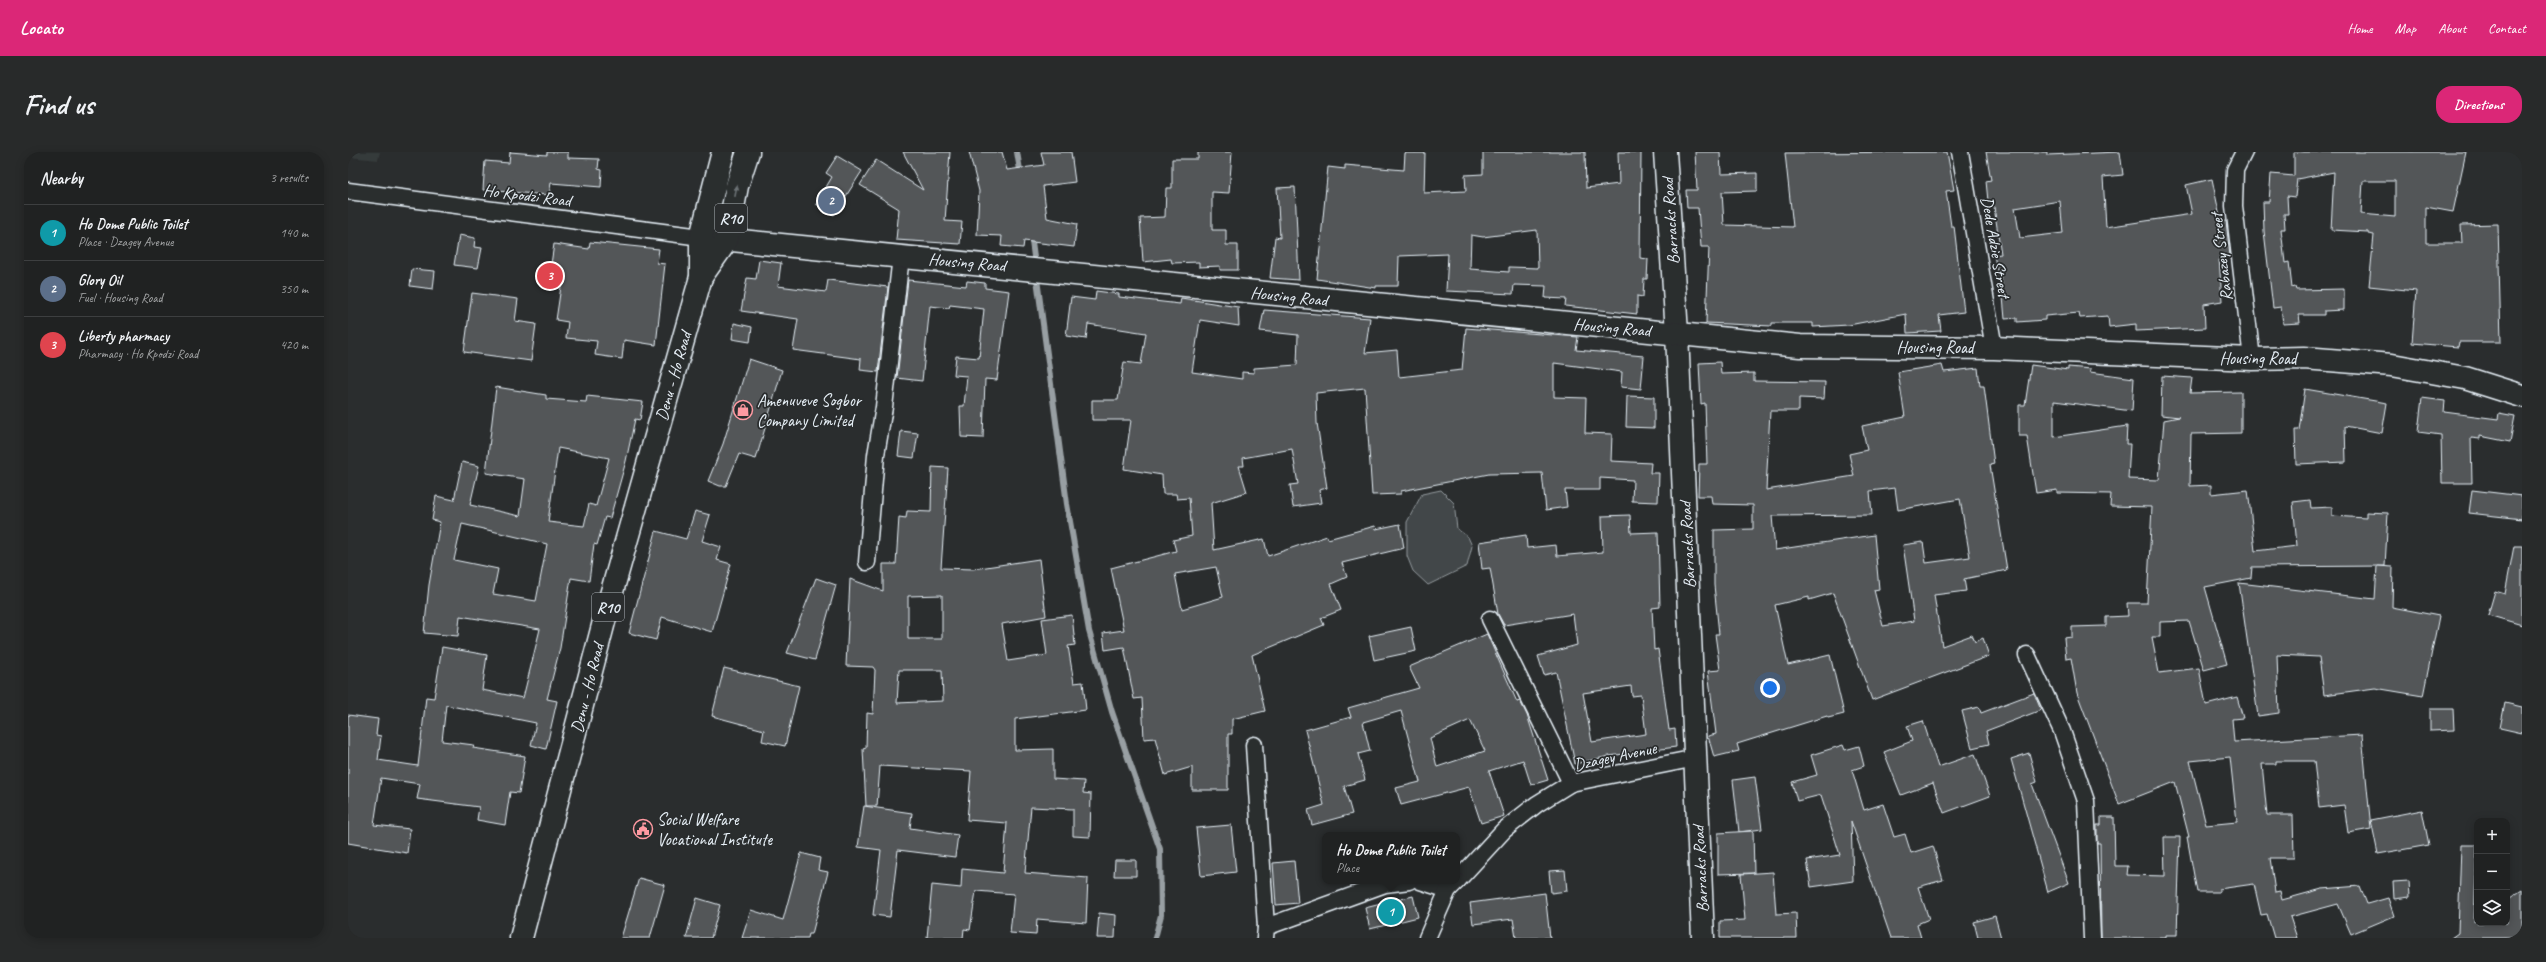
<!DOCTYPE html>
<html lang="en">
<head>
<meta charset="utf-8">
<style>
  :root { --surface:#202222; --page:#282a2a; --text:#f1f3f6; --muted:#a2a4a5; --line:#3d3f40; --accent:#db2777 }
  body { margin:0; font-family:Caveat,sans-serif; background:var(--page); color:var(--text) }
  .controls { position:absolute; right:12px; bottom:12px; display:grid; overflow:hidden; border-radius:8px; box-shadow:0 2px 10px #0003 }
  .controls button { width:36px; height:36px; display:grid; place-items:center; padding:0; border:0; border-bottom:1px solid var(--line); background:var(--surface); color:var(--text); font:20px sans-serif }
  .you { position:absolute; left:1422px; top:536px; width:14px; height:14px; margin:-10px; border:3px solid #fff; border-radius:50%; background:#1a73e8; box-shadow:0 0 0 6px #1a73e833 }
  .badge { display:grid; place-items:center; width:26px; height:26px; border-radius:50%; background:var(--accent); color:#fff; font-size:13px; font-weight:700 }
  .pin { position:absolute; translate:-50% -50%; border:2px solid #fff; box-shadow:0 1px 4px #0006 }
  .popup { position:absolute; left:974px; top:680px; width:138px; height:52px; box-sizing:border-box; display:grid; place-content:center; border-radius:8px; background:var(--surface); filter:drop-shadow(0 1px 3px #0005); font-size:13px; white-space:nowrap; color:var(--muted) }
  .popup b { font-size:15px; color:var(--text) }
  .popup::after { content:''; position:absolute; left:50%; top:100%; margin-left:-8px; border:8px solid transparent; border-top-color:var(--surface) }
  .list { margin:0; padding:0; list-style:none }
  h2 { display:flex; justify-content:space-between; align-items:center; height:52px; margin:0; padding:0 16px; font-size:17px }
  h2 small { font-size:13px; font-weight:400; color:var(--muted) }
  .list li { display:grid; grid-template-columns:26px 1fr auto; gap:12px; align-items:center; box-sizing:border-box; height:56px; padding:0 16px; border-top:1px solid var(--line) }
  .list b { display:block; font-size:15px; white-space:nowrap }
  .list p { margin:0; font-size:13px; white-space:nowrap; color:var(--muted) }
  .list em { font-size:13px; font-style:normal; color:var(--muted) }
  .icon { flex:none; width:22px; height:22px; fill:none; stroke:currentColor; stroke-width:2; stroke-linecap:round; stroke-linejoin:round }
  .map { position:relative; flex:none; width:2174px; height:786px; overflow:hidden; border-radius:16px }
  header { display:flex; align-items:center; gap:24px; box-sizing:border-box; height:56px; padding:0 20px; background:var(--accent); color:#fff }
  header strong { font-size:19px }
  nav { display:flex; gap:22px; margin-inline-start:auto; font-size:14px }
  .intro { display:flex; align-items:center; justify-content:space-between; box-sizing:border-box; height:96px; padding:0 24px }
  h1 { margin:0; font-size:28px }
  .button { padding:10px 18px; border-radius:16px; background:var(--accent); color:#fff; font-size:14px; font-weight:700 }
  main { display:flex; gap:24px; padding:0 24px }
  aside { flex:1; background:var(--surface); border-radius:16px; box-shadow:0 2px 10px #0003 }
  .map>svg:first-child { display:block }
</style>
</head>
<body>
<header>
<strong>Locato</strong>
<nav><a>Home</a><a>Map</a><a>About</a><a>Contact</a></nav>
</header>
<div class="intro"><h1>Find us</h1><a class="button">Directions</a></div>
<main>
<aside>
<h2>Nearby<small>3 results</small></h2>
<ul class="list">
<li><span class="badge" style="background:#0f9aa8">1</span><div><b>Ho Dome Public Toilet</b><p>Place · Dzagey Avenue</p></div><em>140 m</em></li>
<li><span class="badge" style="background:#5c6f8a">2</span><div><b>Glory Oil</b><p>Fuel · Housing Road</p></div><em>350 m</em></li>
<li><span class="badge" style="background:#e0444e">3</span><div><b>Liberty pharmacy</b><p>Pharmacy · Ho Kpodzi Road</p></div><em>420 m</em></li>
</ul>
</aside>
<div class="map">
<svg width="2174" height="786" viewBox="0 0 2174 786">
  <rect width="100%" height="100%" fill="#2a2d2e"/>
  <filter id="ink" filterUnits="userSpaceOnUse"><feTurbulence type="fractalNoise" baseFrequency=".025" numOctaves="2"/><feDisplacementMap in="SourceGraphic" scale="8" xChannelSelector="R" yChannelSelector="G"/><feConvolveMatrix kernelMatrix="1 2 1 2 8 2 1 2 1" color-interpolation-filters="sRGB"/></filter>
  <g filter="url(#ink)">
    <path fill="#363a3b" d="M0,0h32l-2,8 -30,-3z"/>
    <path fill="#424648" stroke="#959ca0" d="M1093,338l13,13 3,26 11,8 4,9 -5,20 -39,19 -15,-14 -6,-15v-34l15,-28z"/>
    <g fill="none" stroke-linecap="round" stroke-linejoin="round">
      <g stroke="#989fa3" stroke-width="6">
        <path d="M669,0l4,24"/>
        <path d="M683,82l36,270 22,127 23,81 48,137 1,66 -6,23"/>
      </g>
    </g>
    <g fill="#535759" stroke="#e8f1f8" fill-rule="evenodd">
      <path d="M162,0l37,3v-3h21v6l31,1 -1,10 4,1 -1,17 -50,-4 -2,12 -66,-5 2,-29 24,2z"/>
      <path d="M555,0h47l-5,69 17,1 -2,22 -64,-4 3,-31 -39,-24 16,-25 47,30z"/>
      <path d="M621,0h33l5,18 37,-5 -3,-13h30l4,30 -32,4 4,32 30,6 -3,23 -50,-6 -1,7 -22,-2 1,-10 -25,-1 2,-44z"/>
      <path d="M850,0h34l-3,41 -17,-1v38h14v15h12v25h-18v-4l-21,1v-5l-27,1 -1,-4 -28,3 -3,-44 25,-1 1,-29h6v-29h26z"/>
      <path d="M1135,0h102l1,36 33,-4 -1,-32h23l-1,106 8,1 -1,20h-3l-1,18 -6,-1v18l-72,-8 1,-7 -21,-1 1,-12 -32,-1 -1,9 -67,-3 2,-37 -49,2 -1,30h-22v2l-59,-9 11,-112 17,2v-4l59,5 1,-17h20l-1,40 42,-2 -1,-16 18,-1zM1189,78l1,38 -29,-1v5l-39,-3 1,-34 12,2z"/>
      <path d="M1347,0h25l1,22 36,-1v18l-35,1 2,33 69,2 -8,-74 162,-1 7,38 -8,1 5,35h3l10,86 -25,3 2,16 -34,2 -1,-19 -57,11 -36,2v-4h-41v3l-66,-3 3,-76h-8l-3,-39h-11l-1,-18h11z"/>
      <path d="M1638,0h61v3l73,-3 3,23 -20,2 3,50 86,-13 -6,-29 26,-6 9,43 5,-1 4,35 -11,2 3,43 -18,3 1,24 -69,3v-7l-27,3 -1,-11 -28,2 -1,-5 -34,3v4l-28,2v-4l-12,1 -4,-44 -3,1 -4,-21 7,-1 -8,-54 -5,1 -2,-20 5,-1zM1712,49l3,32 -43,5 -5,-30z"/>
      <path d="M1946,0h172l-13,60 -27,-5v36h36l-1,-18 37,-1 3,118h-42l-1,5 -46,-4 4,-52 -47,-5 5,-51 -6,-1v-2l-37,-2 3,-58 -37,7 -2,18 -8,-1 1,18h-4l1,15h-4l4,34 4,-1 3,26 3,-1 1,3 48,-1v21l-20,1v4h-25l1,8 -17,1 -2,-17 -8,1 -9,-77 -1,-29h6l2,-28 23,2zM2015,29h32v36l-34,-3z"/>
      <path d="M489,4l25,15 -28,44 -18,-11 16,-27 -6,-4z"/>
      <path d="M947,35l4,93 -29,-2 5,-41 5,1 -3,-50z"/>
      <path d="M111,83l16,3 -1,9 8,1 -4,20 -24,-3z"/>
      <path d="M242,90l69,7 -2,14 8,1 -9,81 -32,-5 -2,19 -27,-4 2,-14 -31,-3 2,-16 -12,-2 6,-40 -13,-2 5,-34 35,5z"/>
      <path d="M411,108l22,3 -3,23 48,6 2,-12 60,7 -10,85 -18,-2 1,-11 -68,-9 5,-31 -57,-8 6,-33 9,1z"/>
      <path d="M64,117l23,2 -2,18 -23,-3z"/>
      <path d="M560,128l58,6 1,-5 18,2v5l24,3 -12,89 -12,-1 -2,59 -22,-1 -1,-31h4l3,-30 -13,-1 2,-19 23,2 5,-49 -34,-4 -1,3 -19,-2 -8,75 -25,-3z"/>
      <path d="M748,139l23,3v3l61,7 1,-6 57,9 1,19 -39,-6 -8,52 50,7v-7l12,1v-5l43,-3 1,-30 -38,-4 4,-21 106,8 -5,35 32,-3 2,27 63,-7 4,-42 112,9 -2,13 68,6 -3,33 -20,-2 1,-15 -68,-9v34l32,1 -1,35 27,1 -1,27 40,2 -1,10h9l-1,29 -26,-1 1,-21 -33,-2v12h-35l2,17 -21,3 -4,-37 -53,1 -88,17v3l-29,1 -7,-107 -49,5 1,30 10,65 -8,2 2,13 -28,4 -3,-22 8,-1 -6,-35 -49,9 1,8h-5l8,26 -36,11 3,47 50,-11 4,17 59,-20 1,3 47,-13 1,3 24,-5 4,24 -62,15 5,14 -16,7 10,26 -20,8 3,7 -72,30 13,56 -33,8v15h-4v56h-36v-23l-27,8 -10,-37 -11,1 -2,-41 -8,1 -10,-52 -19,3 -2,-17 21,-3 -13,-62 65,-17 -3,-11 19,-4 -3,-38 -12,1 -1,-5h-13l-1,-19 -38,-6 7,-49h-39v-20h26l6,-38 17,2 5,-31 -58,-9 -2,15 -20,-3 5,-39 24,3zM868,415l7,30 -41,12 -7,-35z"/>
      <path d="M124,141l46,6 -3,22 21,3 -5,37 -67,-9z"/>
      <path d="M386,171l18,4 -2,15 -18,-3z"/>
      <path d="M401,207l33,11 -26,89 -17,-5 -13,32h-6l-12,-5 15,-37z"/>
      <path d="M1372,210l1,12 33,-1v8l71,1 -1,17 -25,-1v13h-29l-4,79 88,-14 -5,-22 18,-4 -5,-24 43,-9 -7,-45 44,-7 2,7 34,-4 2,18h4l10,78 -4,1 17,105 -43,9 2,12 -32,4 8,51 30,-11 3,7 8,-4 6,18 -117,44 -39,-107 -24,7v-3l-34,8 13,60 42,-10 14,59 -16,4 -1,-2 -90,28 2,7 -25,6 -6,-21 8,-2 -8,-63 12,-1 -5,-36h4l-5,-49v-55l39,-1v-24l-41,-1 -1,-8h-13l1,-32h8l-2,-61 -4,1 -2,-41zM1547,336l3,22 62,-11 10,58 -44,6 -3,-21 -20,3 11,76 -31,5 -9,-36 5,-1 -5,-54 -99,15 -3,-34 100,-1 -2,-24z"/>
      <path d="M1683,213l37,5v-3l23,2 -1,3 44,6 -2,33 -78,-10v36l73,-11 -1,18h4l-2,35 31,1 5,-60 15,-3 -18,-2 1,-39 30,2 -2,15 51,-1v41l-50,1 -1,52 21,-1v9l37,-4 7,61 42,-5 -4,-44 17,-2 1,8 21,-1v9l34,2v-6l22,1 -3,53 -133,1 -1,11 -46,9 22,77 -23,6 -15,-49 -29,1v15h-8l7,36 40,-5 7,37 31,-8 6,21 -11,1 2,23 128,-7 9,94 -23,4 -4,-28 -25,3 -5,-47h-38v3h-14l5,51h26l1,43h-24l5,34 5,-1 2,9 40,-11 38,-3 7,18 21,-6 6,18 -43,18 -13,-30 -48,13 7,21h-23l-7,-24 -6,1 -7,-31 -35,5v3h-22l-10,-55h2l-14,-55 -56,22 -42,-111 -6,-35 -5,1 -2,-21 8,-1v-10l34,-1v-9l22,-1 -1,-13h20l5,-96 -42,-1 1,-12 -54,-1v-3l-21,3 -9,-57h-8v-31h6zM1882,605l7,65 -31,3 -16,-64z"/>
      <path d="M148,235l50,8v4l40,3 1,-6 56,6 -3,18 -5,-1 -9,42 -16,57 -5,-1 -8,28 -3,-1 -5,37 -18,-3 -11,70 -13,51 10,2 -11,48 -15,-4 5,-22 -90,-18 -4,36 32,4 -1,3 52,8 -6,37 -9,-1 -5,33 -28,-5 2,-13 -62,-8 3,-15 -39,-6 -7,47 36,4 -3,24 -59,-10v-128l30,4 -2,16 5,1 -3,24 40,6 8,-69 8,1 8,-51 45,8 -5,35 41,8 17,-69 -80,-13 -2,20 -34,-3 5,-48 11,-63 -8,-2 4,-24 18,4 8,-38 17,4 -9,39 50,11 5,-37 -39,-6zM210,296l51,10 -13,48 -7,-2 -5,22 -36,-4zM114,372l85,20 -11,57 -43,-7 5,-25 -44,-9z"/>
      <path d="M1957,237l82,14 -5,30 -37,-7 1,36 -50,2 -1,-34h4z"/>
      <path d="M1279,244l27,1v31l-28,-1z"/>
      <path d="M2074,246l23,3 -1,11 54,7 1,-6 16,3 -5,26 -30,-6v3l-9,-1 1,45h-30l-1,-48 -23,-3z"/>
      <path d="M553,279l17,2 -4,25 -16,-2z"/>
      <path d="M584,315l16,1 -7,100 32,1 66,-10 7,57 -44,8 6,37 39,-6 -5,-36 30,-4 3,30 -7,1 6,37 9,-1 3,28 -71,9v31l38,-1v30l31,2 -1,12 8,1 -1,43 -17,-1v-27l-42,-2 -6,66 63,5 -2,45 -49,-4 -1,16 -26,-2 4,-39 -38,-3 -6,39 -6,-1 -1,9h-36l5,-53 29,3 1,-19 41,4 4,-50 -40,-3 4,-49 -91,-5 -3,40h-11l-3,-57 3,-1 1,-35 6,1 2,-44 -2,-3 -27,-1 4,-87 33,12v-27h13l3,-47 7,1 1,-7 24,1zM594,443v44h-34v-43zM551,518h43l1,31 -46,2z"/>
      <path d="M2124,338l50,6v23l-53,-6z"/>
      <path d="M347,359l15,4 -8,26 19,6 -4,13 14,4 -19,68 -50,-15 -6,23 -27,-7 27,-102 30,8z"/>
      <path d="M1282,363l1,18 27,-1 2,75 -8,1 2,42 4,-1 11,81 6,-1 1,18 -67,9 -34,8 -19,-92 -12,3 -6,-19 39,-11 -4,-31 -69,11 -6,-11 -8,-46 -8,1 -3,-27 47,-7 1,13 29,-3 1,11 46,-4 -1,-36zM1283,534l1,10 9,-1 5,39 -54,8 -9,-49z"/>
      <path d="M2166,394h8v79l-34,-10 7,-24 10,3z"/>
      <path d="M2029,414l16,1 -1,40 47,9 -16,80 -48,-8 -51,7 -5,-38 -42,-2 2,58 -21,3 -19,-133 136,16z"/>
      <path d="M468,426l20,7 -21,75 -28,-7z"/>
      <path d="M1063,475l5,24 -42,9 -5,-24z"/>
      <path d="M1139,482l30,68 3,-1 7,14 21,65 -17,5 -8,-25 -34,11 15,45 -23,7 -12,-36 -68,18 -5,-17 24,-6 -19,-71 -38,11 7,29 -12,3 7,26 -21,6 8,28 -40,11 -4,-15 16,-5 -19,-75 46,-13 -3,-9 71,-20 -10,-21zM1122,568l15,31 -48,16 -7,-29z"/>
      <path d="M376,516l75,18 -14,60 -23,-5 2,-11 -52,-14z"/>
      <path d="M1686,541l7,17 -55,21 3,13 -17,4 -10,-37 17,-4 2,6z"/>
      <path d="M2157,551l17,4v26l-22,-5z"/>
      <path d="M2082,557h23l1,21 -24,1z"/>
      <path d="M1575,569l15,46 37,-13 15,42 -46,17 -11,-30 -32,12 -17,-43 28,-11 -5,-15z"/>
      <path d="M1495,593l2,5 14,-4 5,20 -12,4 12,40 19,-6 11,33 11,-3 6,19 22,-7 10,34 -25,7 11,32 -12,5 4,14h-30l-40,-117 2,60 -42,6 -4,-27 33,-5 -19,-60 -24,6 -5,-19 25,-7 -6,-20z"/>
      <path d="M1681,601l8,29 -5,2 37,99 -21,9 -37,-133z"/>
      <path d="M1407,625l7,52 -23,3 -6,-52z"/>
      <path d="M516,654l48,7 -2,15 48,7 -3,22 -57,-7 -8,67 -17,-2 8,-65 -23,-3z"/>
      <path d="M2074,658l7,35 -51,9 -7,-34z"/>
      <path d="M1753,665h13l1,49h13l-1,9 38,1 -1,-39h16l-3,98h-11v3h-65l-1,-95h-3v-18h4z"/>
      <path d="M883,673l5,47 -35,4 -5,-48z"/>
      <path d="M1405,679l1,42 -36,1v-41z"/>
      <path d="M2113,693h16l-3,77 3,-2v3h30v-23l15,-10v48h-71l7,-5z"/>
      <path d="M453,701l19,5 -2,12 10,2 -16,62h-3l-1,4h-66l9,-28 32,10z"/>
      <path d="M767,708h21v16h-22z"/>
      <path d="M946,709l4,42 -22,2 -3,-42z"/>
      <path d="M1217,718l2,21 -16,2 -2,-22z"/>
      <path d="M1425,720l3,42 20,-1 1,25h-77v-17l25,-1 -4,-46z"/>
      <path d="M291,726l26,7 -15,53h-29z"/>
      <path d="M2061,729l1,16 -16,2 -1,-17z"/>
      <path d="M1197,741l5,45h-34l-3,-19 -40,5 -3,-21z"/>
      <path d="M1065,744l5,21 -48,12 -5,-21z"/>
      <path d="M349,746l23,7 -9,33h-25z"/>
      <path d="M751,761l17,2 -1,23h-18z"/>
      <path d="M1647,764l6,22h-23l-4,-16z"/>
    </g>
    <g fill="none" stroke-linecap="round" stroke-linejoin="round">
      <g stroke="#e8f1f8" stroke-width="19">
        <g id="street">
          <path d="M1612,0l34,196"/>
          <path d="M1896,0l-9,18 -1,36 18,153"/>
          <path d="M0,39l353,46"/>
          <path d="M519,410l9,-107 8,-48 17,-151"/>
          <path d="M1142,467l81,164"/>
          <path d="M1679,503l35,76 24,70 6,137"/>
          <path d="M906,593l12,182"/>
          <path d="M1072,729l28,9"/>
          <path d="M1109,729l47,-51 33,-26 34,-21 125,-25"/>
          <path d="M917,786l1,-11 119,-43 24,-3"/>
          <path d="M1079,786l21,-48 9,-9"/>
        </g>
      </g>
      <g stroke="#e8f1f8" stroke-width="25">
        <g id="secondary">
          <path d="M1317,0l12,181 26,605"/>
          <path d="M353,85l1099,109 194,2 258,11 52,-1 88,7 73,13 57,18"/>
        </g>
      </g>
      <g stroke="#e8f1f8" stroke-width="25">
        <g id="primary">
          <path d="M353,125l26,-37 10,-54 11,-34"/>
          <path d="M173,786l90,-343 90,-318v-40l22,-85"/>
        </g>
      </g>
      <use href="#street" stroke="#2a2d2e" stroke-width="16"/>
      <use href="#secondary" stroke="#2a2d2e" stroke-width="22"/>
      <use href="#primary" stroke="#2a2d2e" stroke-width="22"/>
    </g>
    <defs><path id="oneway-solid" d="M-6-.8H1V-3.2L6.5 0L1 3.2V.8H-6Z"/></defs>
    <use fill="#6c7275" href="#oneway-solid" transform="translate(388 39) rotate(-79)"/>
  </g>
  <defs>
    <g id="shop-ring" transform="scale(1)"><circle r="9.5" fill="#2a2d2e" stroke="#ff9aa2" stroke-width="1.5"/><path d="M-5-2.5h2.3a2.7 3.5 0 0 1 5.4 0H5L5.5 6h-11ZM-1.5-2.5h3a1.5 2.3 0 0 0-3 0Z" fill="#ff9aa2"/></g>
    <g id="civic-ring" transform="scale(1)"><circle r="9.5" fill="#2a2d2e" stroke="#ff9aa2" stroke-width="1.5"/><path d="M-.6-6.5H3V-4.5H.6V-3L4-1V1h2V6H-6V1h2V-1L-.6-3ZM-1.2 2.5V6h2.4V2.5Z" fill="#ff9aa2"/></g>
  </defs>
  <g fill-rule="evenodd">
    <use href="#shop-ring" x="395" y="258"/>
    <use href="#civic-ring" x="295" y="677"/>
  </g>
  <g text-anchor="middle" stroke-width="3.5" stroke-linejoin="round" paint-order="stroke">
    <g fill="#2a2d2e" stroke="#afb6bb" stroke-width="1">
      <rect x="367" y="52" width="32" height="28" rx="3"/>
      <rect x="244" y="441" width="32" height="28" rx="3"/>
    </g>
    <g font-size="16" font-weight="bold" fill="#e8f1f8">
      <text x="383" y="72">R10</text>
      <text x="260" y="461">R10</text>
    </g>
    <g font-size="17" fill="#e8f1f8" stroke="#2a2d2e">
      <text transform="translate(179 43) rotate(7)" y="6">Ho Kpodzi Road</text>
      <text transform="translate(1322 69) rotate(-94)" y="6">Barracks Road</text>
      <text transform="translate(1648 95) rotate(80)" y="6">Dede Adzie Street</text>
      <text transform="translate(1873 105) rotate(-97)" y="6">Rabazey Street</text>
      <text transform="translate(619 110) rotate(5)" y="6">Housing Road</text>
      <text transform="translate(941 144) rotate(6)" y="6">Housing Road</text>
      <text transform="translate(1264 175) rotate(5)" y="6">Housing Road</text>
      <text x="1587" y="201">Housing Road</text>
      <text x="1910" y="212">Housing Road</text>
      <text transform="translate(325 224) rotate(-74)" y="6">Denu - Ho Road</text>
      <text transform="translate(1339 393) rotate(-93)" y="6">Barracks Road</text>
      <text transform="translate(239 536) rotate(-76)" y="6">Denu - Ho Road</text>
      <text transform="translate(1267 604) rotate(-12)" y="6">Dzagey Avenue</text>
      <text transform="translate(1352 717) rotate(-93)" y="6">Barracks Road</text>
    </g>
    <g font-size="17" fill="#e8f1f8" stroke="#2a2d2e" text-anchor="start">
      <text x="409" y="254">Amenuveve Sogbor<tspan x="409" dy="20">Company Limited</tspan></text>
      <text x="309" y="673">Social Welfare<tspan x="309" dy="20">Vocational Institute</tspan></text>
    </g>
  </g>
</svg>
<div class="controls">
<button>+</button>
<button>−</button>
<button><svg class="icon" aria-label="layers" viewBox="0 0 24 24"><path d="M12 4l9 5-9 5-9-5zM3 14l9 5 9-5"/></svg></button>
</div>
<div class="you"></div>
<div class="pin badge" style="left:1043px;top:760px;background:#0f9aa8">1</div>
<div class="popup"><b>Ho Dome Public Toilet</b>Place</div>
<div class="pin badge" style="left:483px;top:49px;background:#5c6f8a">2</div>
<div class="pin badge" style="left:202px;top:124px;background:#e0444e">3</div>
</div>
</main>
</body>
</html>
